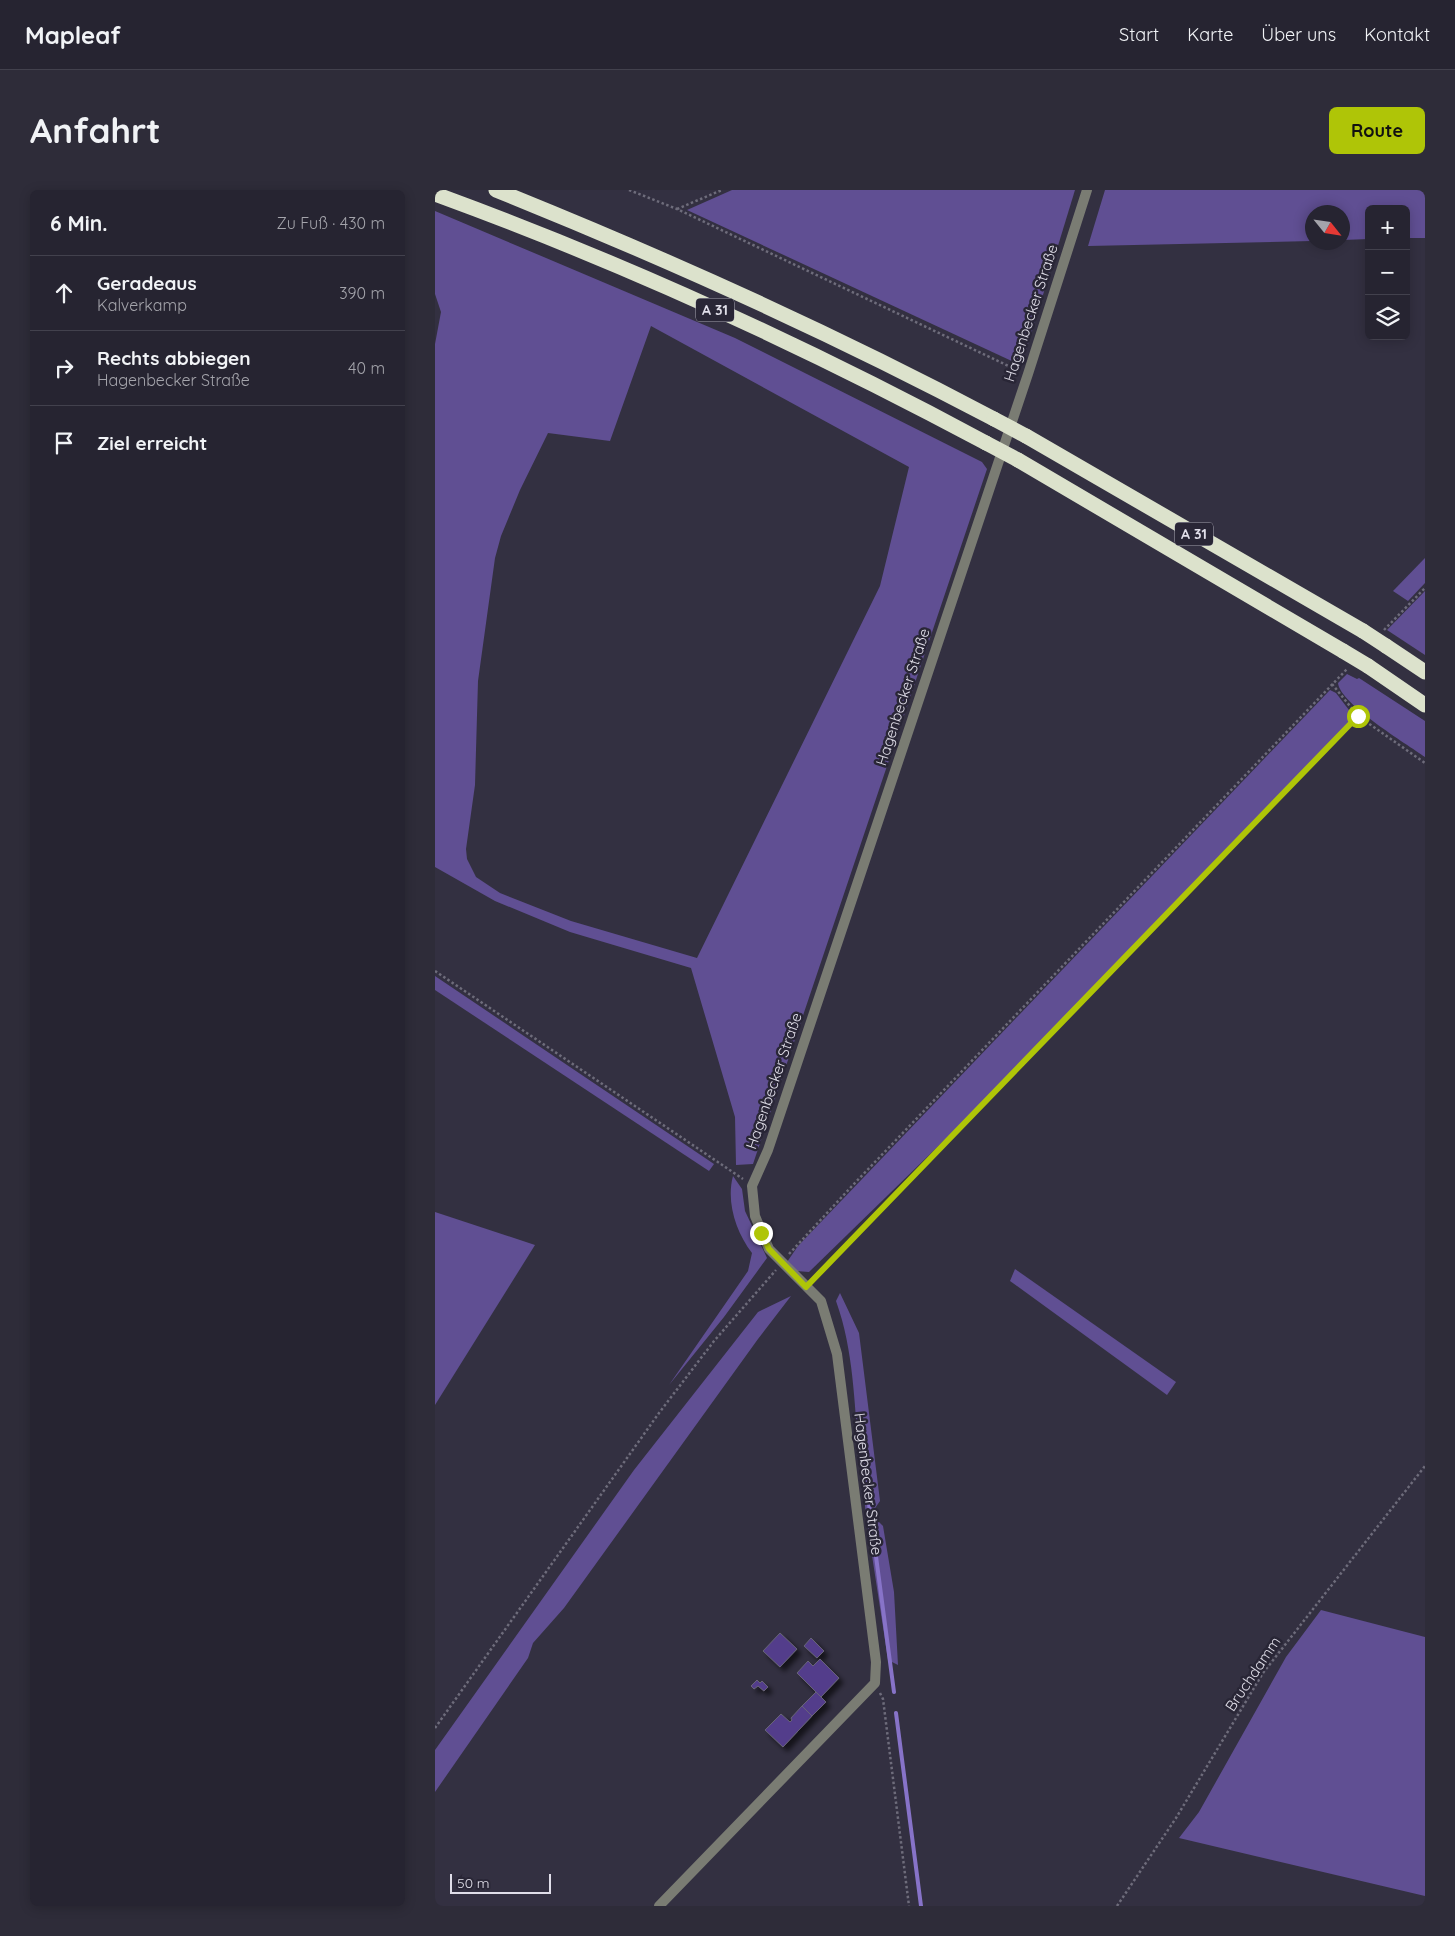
<!DOCTYPE html>
<html lang="de">
<head>
<meta charset="utf-8">
<style>
  :root { --surface:#262431; --page:#2e2c39; --text:#f1f3f6; --muted:#a4a4ab; --line:#42414d; --accent:#afc507 }
  body { margin:0; font-family:Quicksand,sans-serif; background:var(--page); color:var(--text) }
  .controls { position:absolute; right:15px; top:15px; display:grid; overflow:hidden; border-radius:8px; box-shadow:0 2px 12px #0003 }
  .controls button { width:45px; height:45px; display:grid; place-items:center; padding:0; border:0; border-bottom:1px solid var(--line); background:var(--surface); color:var(--text); font:25px sans-serif }
  .compass { position:absolute; left:870px; top:15px; width:45px; height:45px; border-radius:50%; background:var(--surface); box-shadow:0 2px 12px #0003; rotate:120deg }
  .scale { position:absolute; left:15px; bottom:12px; width:101px; box-sizing:border-box; padding-left:5px; border:2px solid #e0dee9; border-top:0; font-size:14px; line-height:18px; white-space:nowrap; color:#e0dee9; -webkit-text-stroke:4px #292636; paint-order:stroke }
  .stop { position:absolute; width:15px; height:15px; margin:-11px; border:4px solid #afc507; border-radius:50%; background:#fff }
  .stop.end { background:#afc507; border-color:#fff; box-shadow:0 1px 5px #0008 }
  .list { margin:0; padding:0; list-style:none }
  h2 { display:flex; justify-content:space-between; align-items:center; height:65px; margin:0; padding:0 20px; font-size:21px }
  h2 small { font-size:16px; font-weight:400; color:var(--muted) }
  .list li { display:grid; grid-template-columns:32px 1fr auto; gap:15px; align-items:center; box-sizing:border-box; height:75px; padding:0 20px; border-top:1px solid var(--line) }
  .list b { display:block; font-size:19px; white-space:nowrap }
  .list p { margin:0; font-size:16px; white-space:nowrap; color:var(--muted) }
  .list em { font-size:16px; font-style:normal; color:var(--muted) }
  .icon { flex:none; width:28px; height:28px; fill:none; stroke:currentColor; stroke-width:2; stroke-linecap:round; stroke-linejoin:round }
  .map { position:relative; flex:none; width:990px; height:1716px; overflow:hidden; border-radius:8px }
  header { display:flex; align-items:center; gap:30px; box-sizing:border-box; height:70px; padding:0 25px; background:var(--surface); border-bottom:1px solid var(--line) }
  header strong { font-size:24px }
  nav { display:flex; gap:28px; margin-inline-start:auto; font-size:18px }
  .intro { display:flex; align-items:center; justify-content:space-between; box-sizing:border-box; height:120px; padding:0 30px }
  h1 { margin:0; font-size:35px }
  .button { padding:12px 22px; border-radius:8px; background:var(--accent); color:#111; font-size:18px; font-weight:700 }
  main { display:flex; gap:30px; padding:0 30px }
  aside { flex:1; background:var(--surface); border-radius:8px; box-shadow:0 2px 12px #0003 }
  .map>svg:first-child { display:block }
</style>
</head>
<body>
<header>
<strong>Mapleaf</strong>
<nav><a>Start</a><a>Karte</a><a>Über uns</a><a>Kontakt</a></nav>
</header>
<div class="intro"><h1>Anfahrt</h1><a class="button">Route</a></div>
<main>
<aside>
<h2>6 Min.<small>Zu Fuß · 430 m</small></h2>
<ul class="list">
<li><svg class="icon" aria-label="ahead" viewBox="0 0 24 24"><path d="M12 20V5M6 11l6-6 6 6"/></svg><div><b>Geradeaus</b><p>Kalverkamp</p></div><em>390 m</em></li>
<li><svg class="icon" aria-label="right" viewBox="0 0 24 24"><path d="M7 20v-9h11M14 6l5 5-5 5"/></svg><div><b>Rechts abbiegen</b><p>Hagenbecker Straße</p></div><em>40 m</em></li>
<li><svg class="icon" aria-label="arrive" viewBox="0 0 24 24"><path d="M6 21V4h12l-3 4 3 4H6"/></svg><div><b>Ziel erreicht</b></div></li>
</ul>
</aside>
<div class="map">
<svg width="990" height="1716" viewBox="0 0 990 1716">
  <defs>
    <filter id="shadow"><feDropShadow dx="4.5" dy="4.5" stdDeviation="2.5" flood-color="#0009"/></filter>
  </defs>
  <rect width="100%" height="100%" fill="#333041"/>
  <g fill="#604f93" fill-rule="evenodd">
    <path d="M297,0h343l-51,167 -8,6 -329,-153z"/>
    <path d="M670,0h320v48h-19v-29h-37v30l-26,1v-28h-30l-1,29 -224,5z"/>
    <path d="M0,21l300,127 247,124 5,7 -234,695 -17,1 -1,-48 -44,-149 -121,-36 -75,-31 -60,-34v-523l6,-32 -6,-18zM216,136l258,141 -29,119 -183,372 -126,-37 -71,-28 -24,-16 -9,-18 -1,-10 9,-64 3,-104 17,-123 6,-22 19,-46 28,-57 62,8z"/>
    <path d="M990,368v25l-17,18 -15,-10z"/>
    <path d="M990,401v64l-38,-25z"/>
    <path d="M912,484l10,5 2,-1 66,43v36c-18,-13 -85,-53 -87,-74z"/>
    <path d="M895,500l6,3 16,21 -2,7 -386,400 -155,151 -13,-1 -9,-9 11,-16z"/>
    <path d="M0,786l279,188 -5,7 -274,-181z"/>
    <path d="M298,986l9,13 3,22 22,47 -43,59 -55,68 79,-114 4,-18c-16,-21 -26,-51 -19,-77z"/>
    <path d="M0,1022l100,33 -100,160z"/>
    <path d="M580,1079l161,113 -9,13 -157,-114z"/>
    <path d="M405,1103l19,40 21,168 -9,13 12,12 11,66 4,73 -10,-5c-10,-68 -22,-136 -29,-205 -5,-52 -5,-104 -23,-154z"/>
    <path d="M356,1106l-33,43 -194,269 -31,35 -5,15 -93,134v-42l199,-280 124,-158z"/>
    <path d="M886,1420l104,27v259l-246,-58 20,-26 87,-155z"/>
  </g>
  <g fill="none" stroke-linecap="round" stroke-linejoin="round">
    <g stroke="#8773c8" stroke-width="4">
      <path d="M425,1246l34,256"/>
      <path d="M461,1523l25,193"/>
    </g>
  </g>
  <g fill="#523c8b" stroke="#676477" filter="url(#shadow)">
    <path d="M345,1443l17,16 -17,18 -17,-16z"/>
    <path d="M376,1448l13,13 -7,7 -13,-12z"/>
    <path d="M385,1469l19,19 -18,19 -24,-24 11,-12 5,5z"/>
    <path d="M322,1490l3,3 2,-2 6,6 -4,4 -6,-5 -4,3 -3,-3z"/>
    <path d="M381,1502l10,10 -14,14 -10,-10z"/>
    <path d="M367,1516l10,10 -29,31 -18,-17 16,-16 9,8 2,-2 -1,-2z"/>
  </g>
  <g fill="none" stroke-linecap="round" stroke-linejoin="round">
    <g stroke="#6e6c7b" stroke-width="2.5" stroke-dasharray="2.5 2.5" stroke-linecap="butt">
      <path d="M194,0l48,19 340,161"/>
      <path d="M242,19l45,-19"/>
      <path d="M949,440l41,-42"/>
      <path d="M897,494l26,32 67,47"/>
      <path d="M0,781l308,208"/>
      <path d="M354,1064l63,-68 495,-517"/>
      <path d="M379,1089l544,-563"/>
      <path d="M445,1503l3,6 26,207"/>
      <path d="M0,1538l224,-315 55,-72 62,-71"/>
      <path d="M682,1716l59,-88 87,-145 162,-207"/>
    </g>
    <path stroke="#7a7c73" stroke-width="10" d="M224,1716l216,-223 1,-21 -39,-308 -16,-53 -52,-52 -14,-33 -3,-30 16,-36 260,-776 59,-184"/>
    <g stroke="#dce2cc" stroke-width="15">
      <path d="M61,0c169,68 336,143 498,229"/>
      <path d="M0,4c189,69 374,154 551,249"/>
      <path d="M591,246l337,195"/>
      <path d="M583,270l325,191"/>
      <path d="M951,456l39,26"/>
      <path d="M933,476l57,39"/>
    </g>
    <g stroke="#dce2cc" stroke-width="15">
      <path d="M559,229l32,17"/>
      <path d="M551,253l32,17"/>
      <path d="M928,441l23,15"/>
      <path d="M908,461l25,15"/>
    </g>
  </g>
  <g fill="none" stroke-linecap="round" stroke-linejoin="round">
    <path stroke="#afc507" stroke-width="6" d="M326,1043l8,16 37,38 552,-571"/>
  </g>
  <g text-anchor="middle" stroke-width="5" stroke-linejoin="round" paint-order="stroke">
    <g fill="#292636" stroke="#a9a7b3" stroke-width="1">
      <rect x="261" y="108.5" width="38" height="23" rx="4"/>
      <rect x="740" y="332.5" width="38" height="23" rx="4"/>
    </g>
    <g font-size="14" font-weight="bold" fill="#e0dee9">
      <text x="280" y="125">A 31</text>
      <text x="759" y="349">A 31</text>
    </g>
    <g font-size="15" fill="#e0dee9" stroke="#292636">
      <text transform="translate(596 123) rotate(-72)" y="5">Hagenbecker Straße</text>
      <text transform="translate(468 507) rotate(-72)" y="5">Hagenbecker Straße</text>
      <text transform="translate(339 891) rotate(-71)" y="5">Hagenbecker Straße</text>
      <text transform="translate(433 1294) rotate(83)" y="5">Hagenbecker Straße</text>
      <text transform="translate(818 1484) rotate(-56)" y="5">Bruchdamm</text>
    </g>
  </g>
</svg>
<div class="controls">
<button>+</button>
<button>−</button>
<button><svg class="icon" aria-label="layers" viewBox="0 0 24 24"><path d="M12 4l9 5-9 5-9-5zM3 14l9 5 9-5"/></svg></button>
</div>
<svg class="compass" viewBox="-18 -18 36 36"><path d="M0-13l5 13h-10z" fill="#e53935"/><path d="M0 13l5-13h-10z" fill="#a4a4ab"/></svg>
<div class="scale">50 m</div>
<div class="stop" style="left:923px;top:526px"></div>
<div class="stop end" style="left:326px;top:1043px"></div>
</div>
</main>
</body>
</html>
